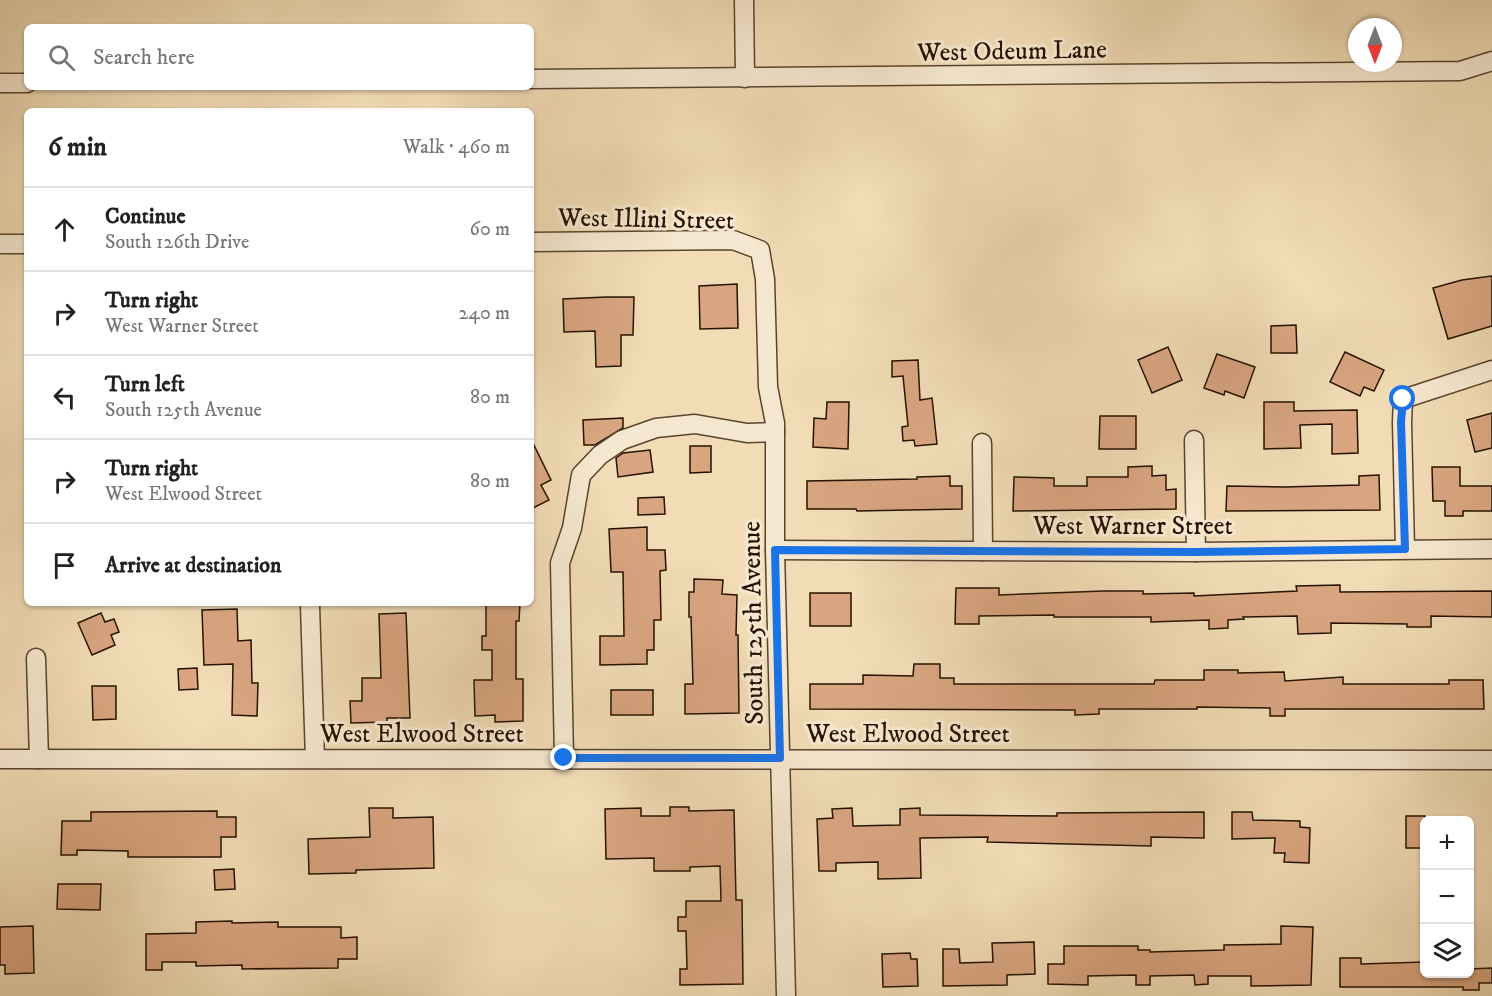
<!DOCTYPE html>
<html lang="en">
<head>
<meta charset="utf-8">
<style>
  :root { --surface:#fff; --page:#f6f6f6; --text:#222; --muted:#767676; --line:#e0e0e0 }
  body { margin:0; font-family:"IM FELL DW Pica",serif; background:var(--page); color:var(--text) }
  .controls { position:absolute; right:18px; bottom:18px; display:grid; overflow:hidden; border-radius:9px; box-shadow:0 2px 4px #0004 }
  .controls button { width:54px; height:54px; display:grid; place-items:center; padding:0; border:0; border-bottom:2px solid var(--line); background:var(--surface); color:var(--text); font:30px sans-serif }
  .compass { position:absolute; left:1348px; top:18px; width:54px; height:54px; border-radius:50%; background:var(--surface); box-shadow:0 2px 4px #0004; rotate:180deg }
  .stop { position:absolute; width:18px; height:18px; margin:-14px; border:4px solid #1a73e8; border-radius:50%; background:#fff }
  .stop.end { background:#1a73e8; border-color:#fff; box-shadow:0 2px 6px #0008 }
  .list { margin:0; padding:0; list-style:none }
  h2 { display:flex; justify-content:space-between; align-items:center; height:78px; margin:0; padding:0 24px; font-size:26px }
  h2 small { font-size:20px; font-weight:400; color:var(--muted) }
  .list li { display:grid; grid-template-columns:39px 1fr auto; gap:18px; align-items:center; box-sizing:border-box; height:84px; padding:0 24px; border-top:2px solid var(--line) }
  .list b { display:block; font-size:22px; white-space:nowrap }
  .list p { margin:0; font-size:20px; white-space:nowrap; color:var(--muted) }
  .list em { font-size:20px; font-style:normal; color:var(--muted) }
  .icon { flex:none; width:33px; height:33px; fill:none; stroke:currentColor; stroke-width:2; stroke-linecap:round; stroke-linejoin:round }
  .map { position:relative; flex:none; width:1492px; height:996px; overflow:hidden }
  .search { position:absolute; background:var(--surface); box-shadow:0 2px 4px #0004; left:24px; top:24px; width:510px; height:66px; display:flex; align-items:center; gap:15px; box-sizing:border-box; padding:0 21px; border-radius:9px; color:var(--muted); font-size:22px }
  .panel { position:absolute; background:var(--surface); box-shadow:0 2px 4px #0004; left:24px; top:108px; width:510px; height:498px; border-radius:9px }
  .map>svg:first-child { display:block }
</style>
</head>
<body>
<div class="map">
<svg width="1492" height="996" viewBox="0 0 1492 996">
  <rect width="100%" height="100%" fill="#f1dcb6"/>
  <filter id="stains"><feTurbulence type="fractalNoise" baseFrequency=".00333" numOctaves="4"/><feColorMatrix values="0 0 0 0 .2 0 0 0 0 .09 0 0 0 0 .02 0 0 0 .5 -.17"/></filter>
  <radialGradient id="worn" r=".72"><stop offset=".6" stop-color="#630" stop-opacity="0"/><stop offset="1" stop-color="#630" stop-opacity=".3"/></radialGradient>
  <g fill="#d8a580" stroke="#261200" stroke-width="1.5">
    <path d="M1492,276v50l-44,13 -15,-51 29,-8z"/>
    <path d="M737,284l1,44 -38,1 -1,-43z"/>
    <path d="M606,297h28l-1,38h-12v31l-25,1 -1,-36 -31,1 -1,-33z"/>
    <path d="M1296,325l1,28h-26v-27z"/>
    <path d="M1168,347l14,33 -30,13 -14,-33z"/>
    <path d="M1345,352l39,18 -10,21 -10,-4 -4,9 -30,-14z"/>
    <path d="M1217,354l38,13 -11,31 -19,-7 -1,4 -20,-7z"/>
    <path d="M918,360l2,40 12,-2 5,46 -22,2 -1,-6 -11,1 -1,-14 6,-1 -5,-50 -11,1v-16z"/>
    <path d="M827,402h22l-1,47 -35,-2 1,-29 12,1z"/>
    <path d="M1264,402h30v9l63,-1 1,43 -26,1v-30l-32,1 1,23 -37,1z"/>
    <path d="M1492,413v35l-17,4 -8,-32z"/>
    <path d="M1100,416h36v33h-37z"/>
    <path d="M623,418v10l-28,17h-11l-1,-25z"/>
    <path d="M531,439l20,41 -10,5 8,15 -18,9z"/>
    <path d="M690,446h21v26l-21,1z"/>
    <path d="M650,450l3,22 -35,5 -2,-19 7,-5z"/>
    <path d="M1152,466v10l14,-1v15l10,-1v20l-163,2 1,-34 40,1v8h33v-9h41v-10z"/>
    <path d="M1432,467h28v19h32v25h-29v5h-18v-15h-12z"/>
    <path d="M1379,475l1,35 -154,1 1,-25 57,1 75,-2v-9z"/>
    <path d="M950,476v10h12v23l-105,2 -1,-2h-49v-28l110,-2v-2z"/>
    <path d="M664,497l1,17 -27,1v-17z"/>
    <path d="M647,527v23h18l1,20 -6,1 1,49h-7v30h-7v14l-47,1v-29h24l-1,-64h-12l-2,-43z"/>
    <path d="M694,579l29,1 -1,14 15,1 -1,40h2l1,78 -54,1v-30h8l-2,-67h-2v-25h5z"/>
    <path d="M1340,585v7l152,-1v26l-61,-1v11h-24v-3l-76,-1v10l-33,1 -1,-18 -54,1 1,2 -16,1v8l-19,1v-9l-58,2v-5h-97v-2l-75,1v8h-24l1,-36h43v7l105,-4h39v3l51,-1v3l103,-5 -1,-5z"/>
    <rect x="810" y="593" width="41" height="33"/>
    <path d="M486,603h34l-1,18h-3v58h7v42l-28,1v-7l-20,1 -1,-36h18v-30h-10v-14h4z"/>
    <path d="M237,609l1,32 13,-1 1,43h6l-1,33 -25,-1 1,-51 -29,1 -2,-55z"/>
    <path d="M101,613l4,9 9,-3 5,13 -8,3 4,10 -23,10 -14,-32z"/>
    <path d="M406,613l4,105h-23v4l-36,1 -1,-22h12v-23h19l-2,-64z"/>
    <path d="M914,664h26v14h14v6h200l1,-4h49v-10h34v3l46,-1 1,9 58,-4v7h106v-4h34l1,29h-199v7h-15v-8l-73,-1v2h-98v5l-24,1v-5l-265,-1v-25h53v-9l50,1z"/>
    <path d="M197,668l1,21 -19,1 -1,-21z"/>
    <path d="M92,686h24v33l-23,1z"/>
    <rect x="611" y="690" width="42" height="25"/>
    <path d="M670,807h19v4l45,-1 2,90h6l1,84 -63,1v-16h7l-1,-38h-8v-14h8v-16h35l-1,-35 -30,1v4h-36v-13l-48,1 -1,-50 36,-1v8h29z"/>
    <path d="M369,808h24v10l40,-1 1,51 -78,2v3l-47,1 -1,-35 62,-2z"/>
    <path d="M852,808l1,18 47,-1v-16l20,-1v7l137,1v-3l147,-1v26l-53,-1v9l-164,-4 1,-5 -68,1 1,40 -43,1v-17l-42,1v8h-17l-2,-52 16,-1 -1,-9z"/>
    <path d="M217,811v6h19v20h-15v20h-93v-6l-51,-1v5h-16l1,-34h29v-9z"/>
    <path d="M1232,812h20l1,8 47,1v6l10,1 -1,35 -25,-1 1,-9h-11l1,-15 -43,1z"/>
    <rect x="1406" y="816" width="19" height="32"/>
    <path d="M234,869l1,20 -20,1 -1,-20z"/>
    <path d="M58,884h43l-1,26 -43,-1z"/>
    <path d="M232,921v2l46,-1v5h63v11l16,-1v22h-19v9l-96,1v-4l-46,1v-4h-34v8h-16v-36l50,-1v-11z"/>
    <path d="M33,926l1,47 -29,1v-9h-5v-38z"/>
    <path d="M1281,926l32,1 -2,58 -60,1v-10h-43v8l-13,1 -1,-10 -44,1v9h-14v-10l-48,1v9l-40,-1v-20h16v-18h74v4h12v2l74,-2v-5l57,-1z"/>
    <path d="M1034,942l1,32 -28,1v10l-64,1v-37h16l1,14 33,-1 -1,-19z"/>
    <path d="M910,953l1,6h6l1,27 -35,1 -1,-33z"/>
    <path d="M1340,958h21v6l64,-2v12h45v-5l22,-1v15h-13v7h-16v-3h-123z"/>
  </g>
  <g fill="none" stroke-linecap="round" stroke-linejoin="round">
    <g stroke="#59442e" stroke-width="21">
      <g id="minor">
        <path d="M744,0l1,78"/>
        <path d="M531,79l929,-8 32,-10"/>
        <path d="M0,83h27"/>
        <path d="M531,242l202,-2 27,10 5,29 3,108 7,36v127l11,446"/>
        <path d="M0,244h27"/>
        <path d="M1194,440l2,112"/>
        <path d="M982,443l1,108"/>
        <path d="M1405,549l-3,-127 1,-23 89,-29"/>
        <path d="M775,550l421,2 296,-3"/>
        <path d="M310,606l5,153"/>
        <path d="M36,658l3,101"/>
        <path d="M564,758l-4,-195 12,-35 9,-53 19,-20 22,-15 34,-12 39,-4 52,9 28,-1"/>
        <path d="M0,759l1492,1"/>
      </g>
    </g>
    <use href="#minor" stroke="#f6e8d0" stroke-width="18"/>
  </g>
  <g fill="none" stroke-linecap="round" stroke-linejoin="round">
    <path stroke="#1a73e8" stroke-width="8" d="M564,758h216l-5,-208 421,2 209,-3 -4,-127 2,-23"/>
  </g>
  <g text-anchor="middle" stroke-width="6" stroke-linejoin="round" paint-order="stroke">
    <g font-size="26" fill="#261200" stroke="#f6e8d0">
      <text transform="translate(1012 50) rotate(-1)" y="9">West Odeum Lane</text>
      <text transform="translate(646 218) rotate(1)" y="9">West Illini Street</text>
      <text x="1133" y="534">West Warner Street</text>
      <text transform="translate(752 623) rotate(-91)" y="9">South 125th Avenue</text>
      <text x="422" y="742">West Elwood Street</text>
      <text x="908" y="742">West Elwood Street</text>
    </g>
  </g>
  <rect width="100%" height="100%" filter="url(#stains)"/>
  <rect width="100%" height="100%" fill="url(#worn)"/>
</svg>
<div class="controls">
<button>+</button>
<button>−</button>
<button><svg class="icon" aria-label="layers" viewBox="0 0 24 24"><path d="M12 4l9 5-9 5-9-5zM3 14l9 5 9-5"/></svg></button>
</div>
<svg class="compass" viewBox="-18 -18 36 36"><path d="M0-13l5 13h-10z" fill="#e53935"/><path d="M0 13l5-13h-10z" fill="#767676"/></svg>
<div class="stop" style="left:1403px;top:399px"></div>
<div class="stop end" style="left:564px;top:758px"></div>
<div class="search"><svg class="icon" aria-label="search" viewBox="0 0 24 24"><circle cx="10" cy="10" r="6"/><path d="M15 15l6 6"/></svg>Search here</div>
<section class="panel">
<h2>6 min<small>Walk · 460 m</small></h2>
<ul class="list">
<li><svg class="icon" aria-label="ahead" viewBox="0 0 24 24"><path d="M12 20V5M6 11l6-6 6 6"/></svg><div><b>Continue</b><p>South 126th Drive</p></div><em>60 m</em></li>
<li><svg class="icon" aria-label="right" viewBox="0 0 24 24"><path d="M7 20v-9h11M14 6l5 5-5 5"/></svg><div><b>Turn right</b><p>West Warner Street</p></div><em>240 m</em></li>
<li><svg class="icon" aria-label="left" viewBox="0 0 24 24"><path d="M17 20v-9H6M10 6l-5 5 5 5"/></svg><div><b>Turn left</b><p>South 125th Avenue</p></div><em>80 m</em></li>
<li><svg class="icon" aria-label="right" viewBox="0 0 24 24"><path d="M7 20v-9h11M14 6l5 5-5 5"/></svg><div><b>Turn right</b><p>West Elwood Street</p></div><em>80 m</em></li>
<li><svg class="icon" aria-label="arrive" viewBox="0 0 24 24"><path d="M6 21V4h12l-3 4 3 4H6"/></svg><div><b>Arrive at destination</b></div></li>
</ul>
</section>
</div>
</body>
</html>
